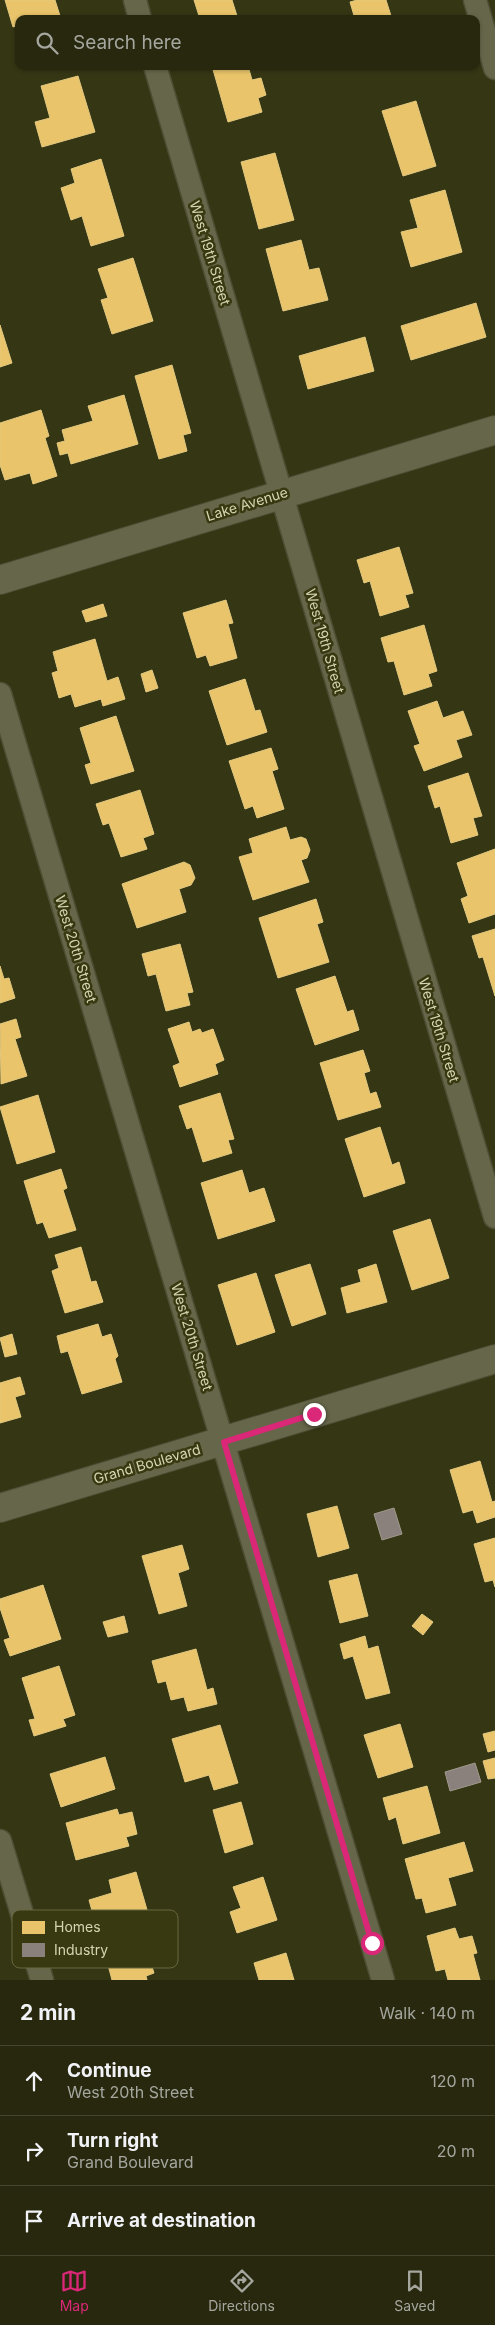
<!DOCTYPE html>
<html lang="en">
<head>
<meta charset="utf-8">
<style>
  :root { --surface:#28280f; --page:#34341d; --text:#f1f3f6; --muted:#a5a69e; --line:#44442f; --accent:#db2777 }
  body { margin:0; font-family:Inter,sans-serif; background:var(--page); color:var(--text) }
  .stop { position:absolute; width:15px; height:15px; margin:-11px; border:4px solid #db2777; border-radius:50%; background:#fff }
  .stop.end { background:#db2777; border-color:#fff; box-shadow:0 1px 5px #0008 }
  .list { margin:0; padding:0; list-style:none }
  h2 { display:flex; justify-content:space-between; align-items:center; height:65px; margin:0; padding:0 20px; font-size:21px }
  h2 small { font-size:16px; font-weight:400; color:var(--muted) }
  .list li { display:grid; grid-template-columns:32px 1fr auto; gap:15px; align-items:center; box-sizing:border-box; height:70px; padding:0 20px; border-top:1px solid var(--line) }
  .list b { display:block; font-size:19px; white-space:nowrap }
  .list p { margin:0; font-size:16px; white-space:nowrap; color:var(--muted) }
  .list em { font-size:16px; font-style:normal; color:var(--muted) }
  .icon { flex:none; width:28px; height:28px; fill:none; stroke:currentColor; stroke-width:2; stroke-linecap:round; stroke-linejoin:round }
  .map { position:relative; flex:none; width:495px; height:1980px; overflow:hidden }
  .search { position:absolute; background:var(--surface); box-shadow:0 1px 4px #0004; left:15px; right:15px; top:15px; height:55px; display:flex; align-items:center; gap:12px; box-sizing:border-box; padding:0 18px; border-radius:10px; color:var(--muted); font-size:19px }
  .sheet { height:275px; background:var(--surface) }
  nav { display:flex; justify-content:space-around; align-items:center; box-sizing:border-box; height:70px; border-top:1px solid var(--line); background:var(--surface); font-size:14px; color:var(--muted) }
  nav a { display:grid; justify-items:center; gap:2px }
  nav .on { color:var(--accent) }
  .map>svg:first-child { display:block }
</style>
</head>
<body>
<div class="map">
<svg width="495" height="1980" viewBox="0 0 495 1980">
  <rect width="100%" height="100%" fill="#353614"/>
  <g fill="#e9c46a" stroke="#e3c97f">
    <path d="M5,0h50l6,19h-42v6l-6,2z"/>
    <path d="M194,0h38l6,19h-38z"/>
    <path d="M357,0h29l6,19h-37l-5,-17z"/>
    <path d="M212,66h36l4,14 9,-2 5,17 -8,3 4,14 -34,10z"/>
    <path d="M78,76l17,56 -53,15 -7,-25 15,-4 -9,-32z"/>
    <path d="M416,101l20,65 -33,10 -21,-65z"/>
    <path d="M275,153l19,67 -35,9 -18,-67z"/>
    <path d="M101,159l23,77 -33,10 -9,-30 -11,4 -10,-32 14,-5 -4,-14z"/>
    <path d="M445,190l17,62 -51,15 -10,-35 17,-4 -8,-28z"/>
    <path d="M301,240l8,30 10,-2 9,32 -45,11 -17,-62z"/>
    <path d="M133,258l20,63 -41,13 -11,-34 7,-2 -10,-29z"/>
    <path d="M476,303l10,34 -75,23 -10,-34z"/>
    <path d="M0,325l12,38 -12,4z"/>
    <path d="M365,337l9,34 -66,18 -9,-33z"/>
    <path d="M172,365l19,68 -8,2 4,16 -28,8 -24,-83z"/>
    <path d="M124,395l14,49 -67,20 -3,-11 -8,2 -3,-12 8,-2 -3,-11 31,-9 -5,-15z"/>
    <path d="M41,410l8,26 -4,2 12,38 -24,8 -3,-11 -25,7 -5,-15v-42z"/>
    <path d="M399,547l14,46 -8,2 4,12 -29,9 -10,-35 -6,2 -7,-23z"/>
    <path d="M226,600l7,23 -5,1 9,34 -27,8 -4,-11 -9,3 -14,-45z"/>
    <path d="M103,604l4,12 -21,6 -4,-11z"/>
    <path d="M424,625l13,46 -9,3 4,12 -28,9 -10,-34 -6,1 -7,-24z"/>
    <path d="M95,639l12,42 11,-4 7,22 -22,7 -2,-7 -26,8 -4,-13 -12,4 -7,-25 6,-2 -5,-19z"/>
    <path d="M152,670l6,18 -12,4 -5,-18z"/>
    <path d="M245,679l10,32 5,-1 7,22 -40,13 -18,-54z"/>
    <path d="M437,701l6,17 20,-7 9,24 -16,5 6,17 -38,14 -10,-25 6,-2 -12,-33z"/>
    <path d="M116,716l18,55 -43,13 -6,-19 6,-2 -11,-35z"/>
    <path d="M271,748l7,21 -6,2 12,38 -27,9 -4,-12 -8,3 -16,-48z"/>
    <path d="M468,773l14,43 -9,2 5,17 -27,8 -11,-37 -5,2 -7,-22z"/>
    <path d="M140,790l14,44 -11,4 4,11 -26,8 -12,-34 -6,2 -7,-21z"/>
    <path d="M286,827l4,13 11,-3 5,2 4,11 -3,8 -6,2 8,22 -56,18 -14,-43 14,-4 -4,-14z"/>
    <path d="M495,849v65l-26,9 -8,-24 7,-3 -11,-33z"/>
    <path d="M184,862l6,3 5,13 -4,7 -12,4 7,23 -49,16 -15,-44z"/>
    <path d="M316,899l7,23 -6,2 12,38 -51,16 -19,-60z"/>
    <path d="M495,929v67l-12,-39 -4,1 -7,-22z"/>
    <path d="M180,944l13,48 -6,1 3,12 -24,6 -10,-37 -8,2 -6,-22z"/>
    <path d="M0,966l4,13 5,-1 6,20 -15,5z"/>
    <path d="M335,976l12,36 6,-2 6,20 -44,15 -19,-56z"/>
    <path d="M16,1019l5,18 -6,2 12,37 -26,8 -1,-60z"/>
    <path d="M189,1022l3,10 8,-3 2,4 11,-4 11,31 -9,4 3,10 -38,13 -7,-21 7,-3 -12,-34z"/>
    <path d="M363,1050l7,21 -6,2 6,21 6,-2 5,15 -43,13 -18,-57z"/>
    <path d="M220,1093l14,46 -6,1 4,13 -29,9 -11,-35 -5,2 -8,-23z"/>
    <path d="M38,1095l17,57 -38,12 -17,-57z"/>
    <path d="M380,1127l12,38 7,-3 6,21 -41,14 -19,-58z"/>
    <path d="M61,1169l6,19 -4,2 13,40 -27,8 -6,-16 -6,2 -13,-43z"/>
    <path d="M242,1170l7,23 15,-5 11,33 -57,18 -17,-56z"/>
    <path d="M430,1219l19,59 -37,12 -19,-59z"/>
    <path d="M81,1247l10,35 5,-1 7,21 -38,11 -13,-42 7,-3 -4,-13z"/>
    <path d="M310,1264l16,50 -34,12 -17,-51z"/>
    <path d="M376,1264l11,38 -40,11 -6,-25 20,-6 -3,-12z"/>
    <path d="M256,1273l19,59 -38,13 -19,-60z"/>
    <path d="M98,1324l4,13 9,-3 7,22 -3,3 7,23 -40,12 -14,-43 -7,2 -4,-17z"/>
    <path d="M12,1334l5,20 -12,3 -5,-19z"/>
    <path d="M20,1377l5,17 -10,3 6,20 -21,6v-40z"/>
    <path d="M480,1461l12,41 3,-1v16l-18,6 -4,-13 -10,3 -13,-43z"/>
    <path d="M337,1506l12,42 -31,9 -11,-43z"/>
    <path d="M495,1538v49l-2,-7 -8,2 -11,-38z"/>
    <path d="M182,1545l7,24 -11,4 9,33 -28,8 -17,-58z"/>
    <path d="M357,1574l11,42 -28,7 -11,-42z"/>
    <path d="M43,1585l18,54 -51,17 -6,-16 6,-2 -10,-30v-9z"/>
    <path d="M422,1614l11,8 -10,13 -11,-9z"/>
    <path d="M124,1616l4,16 -20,5 -5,-15z"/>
    <path d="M365,1636l3,13 10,-3 12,47 -24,6 -13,-43 -9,3 -4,-15z"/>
    <path d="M196,1649l11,41 6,-2 4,16 -29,7 -4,-14 -13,3 -5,-19 -8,2 -6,-22z"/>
    <path d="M59,1666l16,49 -12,4 3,7 -32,10 -5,-16 6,-1 -13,-41z"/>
    <path d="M400,1724l13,43 -35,11 -14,-43z"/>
    <path d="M220,1725l18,58 -24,7 -5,-15 -24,7 -13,-43z"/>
    <path d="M495,1731v19l-7,2 -5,-18z"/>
    <path d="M105,1757l10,32 -54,18 -11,-33z"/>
    <path d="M495,1758v20l-7,1 -5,-18z"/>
    <path d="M427,1786l13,47 -37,11 -7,-27 -7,3 -6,-22z"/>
    <path d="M241,1802l12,42 -28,9 -12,-43z"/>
    <path d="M117,1809l2,6 13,-3 5,22 -11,3 3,9 -53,14 -10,-37z"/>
    <path d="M464,1842l9,29 -25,7 8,27 -30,8 -4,-15 -6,1 -11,-40z"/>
    <path d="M136,1872l14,48 -51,16 -10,-36 23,-7 -3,-13z"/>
    <path d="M263,1877l14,43 -40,13 -7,-21 11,-4 -8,-21z"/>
    <path d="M455,1928l4,11 13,-3 5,17 -4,1 7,26h-32l-3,-11 -9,2 -9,-35z"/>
    <path d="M146,1948l8,25 -8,3 1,4h-35l-4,-15 16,-5 -1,-5z"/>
    <path d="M286,1953l8,27h-35l-5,-17z"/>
  </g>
  <g fill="#8a817c" stroke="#a09a8c">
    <path d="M394,1508l8,26 -20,6 -8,-26z"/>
    <path d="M475,1763l6,19 -31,9 -5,-19z"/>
  </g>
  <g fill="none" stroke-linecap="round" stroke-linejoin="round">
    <g stroke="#4d4e34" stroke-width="25">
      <g id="minor">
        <path d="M135,0l5,19"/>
        <path d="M475,0l20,68"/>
        <path d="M155,66l340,1151"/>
        <path d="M0,694l383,1286"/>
        <path d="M0,1841l42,139"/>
      </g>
    </g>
    <g stroke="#4d4e34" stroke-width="30">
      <g id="tertiary">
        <path d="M0,580l495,-150"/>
        <path d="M0,1508l495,-149"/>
      </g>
    </g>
    <use href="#minor" stroke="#66674a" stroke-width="22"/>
    <use href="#tertiary" stroke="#66674a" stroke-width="28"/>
  </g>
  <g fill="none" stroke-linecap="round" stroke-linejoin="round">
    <path stroke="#db2777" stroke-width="6" d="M314,1414l-90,28 148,501"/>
  </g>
  <g text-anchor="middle" stroke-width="5" stroke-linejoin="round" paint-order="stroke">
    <g font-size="14" fill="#d4d6b1" stroke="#383911">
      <text transform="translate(210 253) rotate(73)" y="5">West 19th Street</text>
      <text transform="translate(247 504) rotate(-17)" y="5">Lake Avenue</text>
      <text transform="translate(325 641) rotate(74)" y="5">West 19th Street</text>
      <text transform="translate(76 949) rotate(73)" y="5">West 20th Street</text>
      <text transform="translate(439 1030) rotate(73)" y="5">West 19th Street</text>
      <text transform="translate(192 1337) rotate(73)" y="5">West 20th Street</text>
      <text transform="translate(147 1464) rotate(-16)" y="5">Grand Boulevard</text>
    </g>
  </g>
  <rect x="12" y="1910" width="166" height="58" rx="8" fill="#383911" stroke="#676841" stroke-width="1"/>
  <rect x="22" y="1921" width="23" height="13" fill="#e9c46a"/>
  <rect x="22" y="1943" width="23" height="14" fill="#8a817c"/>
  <g font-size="14" fill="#d4d6b1">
    <text x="54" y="1932">Homes</text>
    <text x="54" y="1955">Industry</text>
  </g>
</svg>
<div class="stop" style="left:372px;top:1943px"></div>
<div class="stop end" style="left:314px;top:1414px"></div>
<div class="search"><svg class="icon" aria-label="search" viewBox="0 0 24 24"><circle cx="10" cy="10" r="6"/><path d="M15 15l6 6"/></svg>Search here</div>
</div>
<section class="sheet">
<h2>2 min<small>Walk · 140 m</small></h2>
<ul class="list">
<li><svg class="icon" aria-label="ahead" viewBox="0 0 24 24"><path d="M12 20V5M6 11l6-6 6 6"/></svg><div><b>Continue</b><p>West 20th Street</p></div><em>120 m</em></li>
<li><svg class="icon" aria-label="right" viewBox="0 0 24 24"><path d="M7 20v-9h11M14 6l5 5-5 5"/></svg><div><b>Turn right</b><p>Grand Boulevard</p></div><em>20 m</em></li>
<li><svg class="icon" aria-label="arrive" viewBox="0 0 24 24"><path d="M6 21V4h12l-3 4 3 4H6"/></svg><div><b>Arrive at destination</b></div></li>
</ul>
</section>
<nav>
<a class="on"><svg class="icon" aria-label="map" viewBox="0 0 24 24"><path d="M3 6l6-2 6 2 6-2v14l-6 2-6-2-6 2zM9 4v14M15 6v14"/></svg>Map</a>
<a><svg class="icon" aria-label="directions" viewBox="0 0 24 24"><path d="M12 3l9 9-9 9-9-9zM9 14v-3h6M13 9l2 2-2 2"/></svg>Directions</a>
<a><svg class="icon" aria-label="saved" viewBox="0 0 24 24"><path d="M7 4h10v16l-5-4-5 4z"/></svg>Saved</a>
</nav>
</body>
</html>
